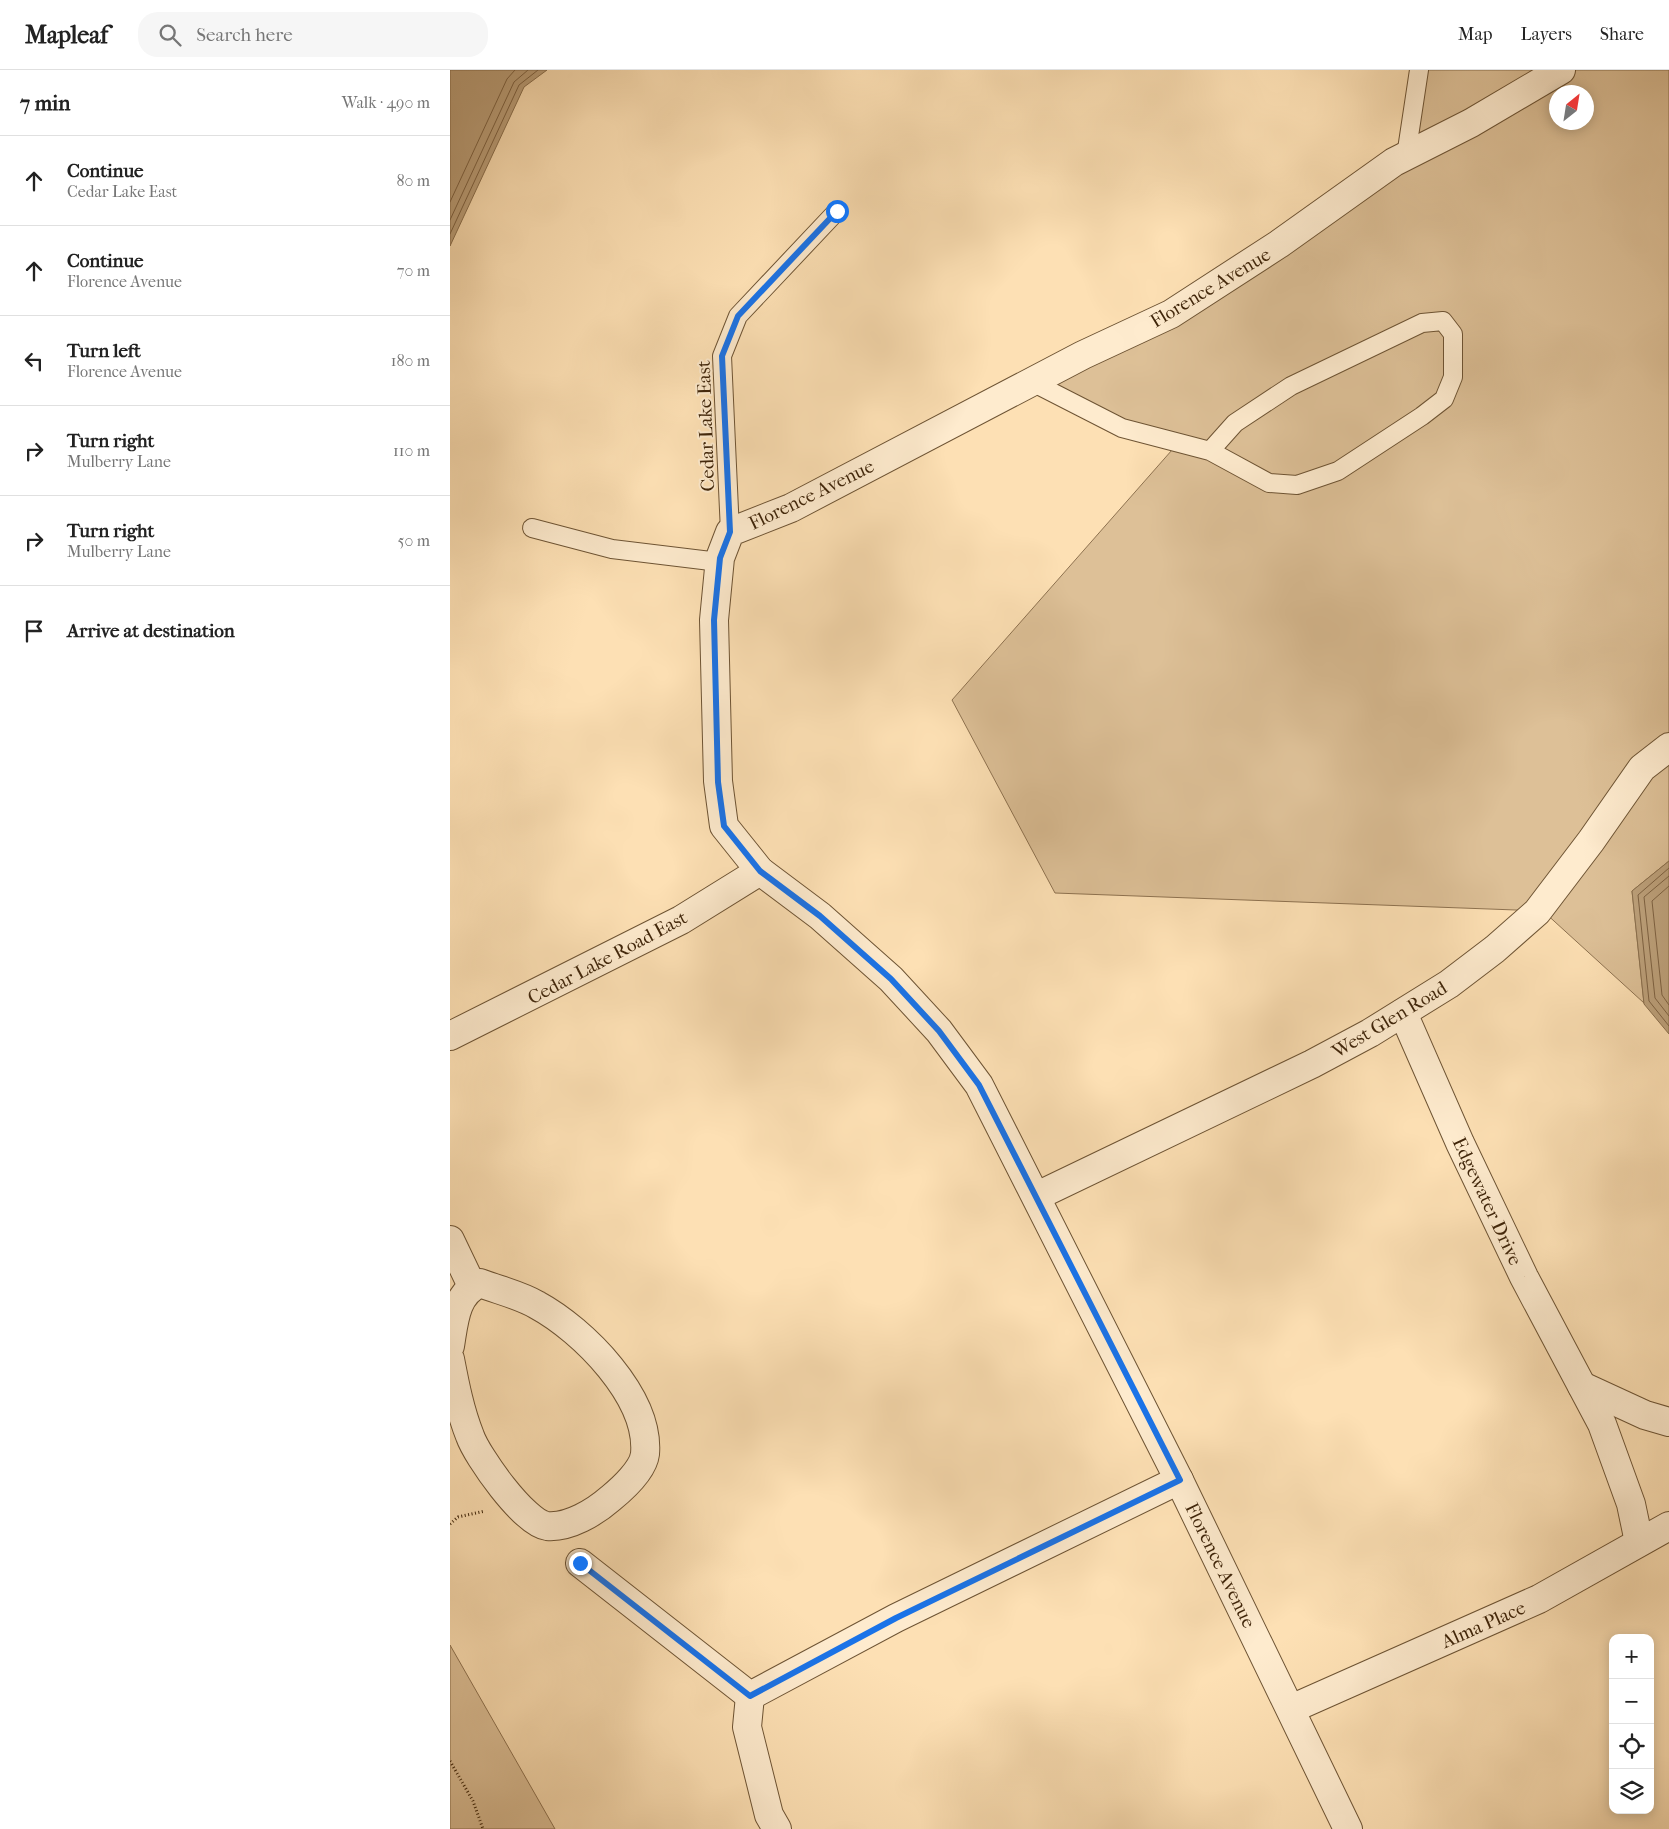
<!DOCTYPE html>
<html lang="en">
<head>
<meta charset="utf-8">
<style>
  :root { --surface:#fff; --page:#f6f6f6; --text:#222; --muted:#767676; --line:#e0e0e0 }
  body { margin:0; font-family:"IM FELL French Canon",serif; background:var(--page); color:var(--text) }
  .controls { position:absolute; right:15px; bottom:15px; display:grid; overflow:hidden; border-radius:10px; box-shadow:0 2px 12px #0003 }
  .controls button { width:45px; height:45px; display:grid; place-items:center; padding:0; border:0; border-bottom:1px solid var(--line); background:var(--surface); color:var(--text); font:25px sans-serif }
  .compass { position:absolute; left:1099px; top:15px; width:45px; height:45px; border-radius:50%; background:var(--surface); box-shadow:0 2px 12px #0003; rotate:30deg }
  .stop { position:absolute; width:15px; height:15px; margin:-11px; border:4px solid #1a73e8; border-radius:50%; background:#fff }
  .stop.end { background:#1a73e8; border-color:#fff; box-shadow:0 1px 5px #0008 }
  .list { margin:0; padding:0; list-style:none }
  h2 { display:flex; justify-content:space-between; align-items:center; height:65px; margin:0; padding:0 20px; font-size:21px }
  h2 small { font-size:16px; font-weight:400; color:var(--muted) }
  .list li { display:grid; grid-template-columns:32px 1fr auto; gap:15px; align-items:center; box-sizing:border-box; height:90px; padding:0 20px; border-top:1px solid var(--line) }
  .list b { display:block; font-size:19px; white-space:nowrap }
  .list p { margin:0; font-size:16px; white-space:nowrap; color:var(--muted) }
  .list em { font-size:16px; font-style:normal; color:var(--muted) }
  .icon { flex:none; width:28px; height:28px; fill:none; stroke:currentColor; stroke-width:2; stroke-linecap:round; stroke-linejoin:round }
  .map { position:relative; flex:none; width:1219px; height:1759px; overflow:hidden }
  header { display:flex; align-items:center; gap:30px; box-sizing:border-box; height:70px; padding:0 25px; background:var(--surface); border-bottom:1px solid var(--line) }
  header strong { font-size:24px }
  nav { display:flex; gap:28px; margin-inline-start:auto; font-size:18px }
  .search { width:350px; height:45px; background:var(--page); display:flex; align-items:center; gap:12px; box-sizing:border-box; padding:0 18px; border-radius:20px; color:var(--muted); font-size:19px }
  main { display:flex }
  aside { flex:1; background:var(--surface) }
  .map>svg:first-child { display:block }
</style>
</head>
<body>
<header>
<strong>Mapleaf</strong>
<div class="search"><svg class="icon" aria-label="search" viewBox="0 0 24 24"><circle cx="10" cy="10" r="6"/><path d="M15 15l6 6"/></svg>Search here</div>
<nav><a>Map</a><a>Layers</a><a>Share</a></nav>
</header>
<main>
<aside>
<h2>7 min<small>Walk · 490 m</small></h2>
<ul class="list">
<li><svg class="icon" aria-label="ahead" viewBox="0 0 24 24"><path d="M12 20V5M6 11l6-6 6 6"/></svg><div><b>Continue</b><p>Cedar Lake East</p></div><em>80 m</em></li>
<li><svg class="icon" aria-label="ahead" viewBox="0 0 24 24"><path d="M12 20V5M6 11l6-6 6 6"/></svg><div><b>Continue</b><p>Florence Avenue</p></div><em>70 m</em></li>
<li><svg class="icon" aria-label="left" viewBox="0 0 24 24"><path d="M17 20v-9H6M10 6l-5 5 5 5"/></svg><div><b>Turn left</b><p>Florence Avenue</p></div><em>180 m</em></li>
<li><svg class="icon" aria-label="right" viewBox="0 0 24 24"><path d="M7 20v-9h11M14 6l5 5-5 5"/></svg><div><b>Turn right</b><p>Mulberry Lane</p></div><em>110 m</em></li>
<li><svg class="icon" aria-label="right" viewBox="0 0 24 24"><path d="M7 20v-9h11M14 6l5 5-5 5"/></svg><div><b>Turn right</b><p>Mulberry Lane</p></div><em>50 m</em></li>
<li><svg class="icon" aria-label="arrive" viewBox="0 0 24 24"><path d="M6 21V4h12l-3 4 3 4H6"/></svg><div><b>Arrive at destination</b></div></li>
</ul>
</aside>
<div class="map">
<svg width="1219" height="1759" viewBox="0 0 1219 1759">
  <rect width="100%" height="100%" fill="#fde0b4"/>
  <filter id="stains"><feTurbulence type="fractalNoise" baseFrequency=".004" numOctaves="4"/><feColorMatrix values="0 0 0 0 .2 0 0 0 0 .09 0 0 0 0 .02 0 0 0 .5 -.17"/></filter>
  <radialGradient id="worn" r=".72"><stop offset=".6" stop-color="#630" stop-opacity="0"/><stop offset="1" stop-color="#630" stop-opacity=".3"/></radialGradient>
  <g fill="#ddc097" stroke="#8e7250" fill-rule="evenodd">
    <path d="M970,0h249v791l-37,30 12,112 -101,-92 -488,-18 -103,-193 220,-250 -138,-64 371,-231zM1106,22h30v30h-30z"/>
    <path d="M0,1575l105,184h-105z"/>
  </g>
  <g fill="#bca07a" stroke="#8a6f4d">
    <path d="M0,0h97l-23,17 -74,159z"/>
    <path d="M1219,791v173l-25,-30 -12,-113z"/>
  </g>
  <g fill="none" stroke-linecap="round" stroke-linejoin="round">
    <g stroke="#7e6242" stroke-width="1">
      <path d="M0,132l57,-123 8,-9"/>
      <path d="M0,150l64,-138 14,-12"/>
      <path d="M0,164l69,-149 19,-15"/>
      <path d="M1219,798l-31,27 11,106 20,25"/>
      <path d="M1219,806l-25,21 11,101 14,18"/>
      <path d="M1219,816l-17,15 10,94 7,10"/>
    </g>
    <g stroke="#6e5434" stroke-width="20">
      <g id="service">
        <path d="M956,86l13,-86"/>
        <path d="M582,312l90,46 88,23 59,32 28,2 41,-14 84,-55 22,-17 9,-22v-43l-10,-13 -21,2 -131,63 -56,37 -25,28"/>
        <path d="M82,458l80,21 107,13"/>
        <path d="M280,462l-8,-176 16,-40 99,-105"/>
      </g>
    </g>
    <g stroke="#6e5434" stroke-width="30">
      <g id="minor">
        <path d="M953,943l57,130 64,134 78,147 29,80 8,38"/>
        <path d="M0,966l231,-116 79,-49"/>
        <path d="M587,1126l275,-132 58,-31 79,-49 46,-35 42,-37 54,-71 51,-73 27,-21"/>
        <path d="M0,1170l22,46"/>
        <path d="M0,1276c4,-24 5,-52 30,-63 18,7 40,12 57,22 46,25 113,92 108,149 -2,16 -23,35 -34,44 -16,14 -42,30 -64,28 -23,-3 -70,-70 -77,-90 -10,-25 -15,-51 -20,-77"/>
        <path d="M1132,1316l63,29 24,7"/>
        <path d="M130,1493l170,133 146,-78 283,-138"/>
        <path d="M300,1626l-3,31 22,88 8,14"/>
        <path d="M841,1639l248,-110 130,-73"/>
        <path d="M898,1759l-169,-349 -200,-395 -40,-54 -48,-52 -71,-63 -60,-45 -36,-45 -6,-45 -4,-161 6,-62 10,-26 61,-24 292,-153 88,-41 108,-70 115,-82 77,-39 90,-53"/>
      </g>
    </g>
    <g stroke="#3f250a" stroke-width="3" stroke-dasharray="1 2.5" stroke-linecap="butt">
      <path d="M0,1454l8,-7 27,-6"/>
      <path d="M0,1691l23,40 10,28"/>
    </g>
    <use href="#service" stroke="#feebce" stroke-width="18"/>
    <use href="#minor" stroke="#feebce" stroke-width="28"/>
  </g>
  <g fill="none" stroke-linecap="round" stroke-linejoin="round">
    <path stroke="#1a73e8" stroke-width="6" d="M130,1493l170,133 146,-78 284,-138 -201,-395 -40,-54 -48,-52 -71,-63 -60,-45 -36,-45 -6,-44 -4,-162 6,-62 10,-26 -8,-176 16,-40 99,-105"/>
  </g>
  <g text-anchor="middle" stroke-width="4" stroke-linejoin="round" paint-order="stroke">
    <g font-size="19" fill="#3f250a" stroke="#feebce">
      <text transform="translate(760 217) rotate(-31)" y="7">Florence Avenue</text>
      <text transform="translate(255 356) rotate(-92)" y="7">Cedar Lake East</text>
      <text transform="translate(361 424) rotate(-26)" y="7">Florence Avenue</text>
      <text transform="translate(157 887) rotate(-28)" y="7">Cedar Lake Road East</text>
      <text transform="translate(939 949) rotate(-31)" y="7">West Glen Road</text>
      <text transform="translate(1038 1131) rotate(65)" y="7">Edgewater Drive</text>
      <text transform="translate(771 1495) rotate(64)" y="7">Florence Avenue</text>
      <text transform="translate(1033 1554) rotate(-24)" y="7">Alma Place</text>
    </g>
  </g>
  <rect width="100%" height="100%" filter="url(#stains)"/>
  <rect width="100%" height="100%" fill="url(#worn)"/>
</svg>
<div class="controls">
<button>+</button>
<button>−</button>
<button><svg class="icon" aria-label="locate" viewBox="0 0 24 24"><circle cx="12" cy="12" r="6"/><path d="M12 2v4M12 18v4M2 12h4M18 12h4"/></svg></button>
<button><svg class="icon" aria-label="layers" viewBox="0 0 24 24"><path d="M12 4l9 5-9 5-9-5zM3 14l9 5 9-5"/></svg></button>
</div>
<svg class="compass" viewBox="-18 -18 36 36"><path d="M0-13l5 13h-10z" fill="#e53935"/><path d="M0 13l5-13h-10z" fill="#767676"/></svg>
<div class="stop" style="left:387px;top:141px"></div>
<div class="stop end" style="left:130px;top:1493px"></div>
</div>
</main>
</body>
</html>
